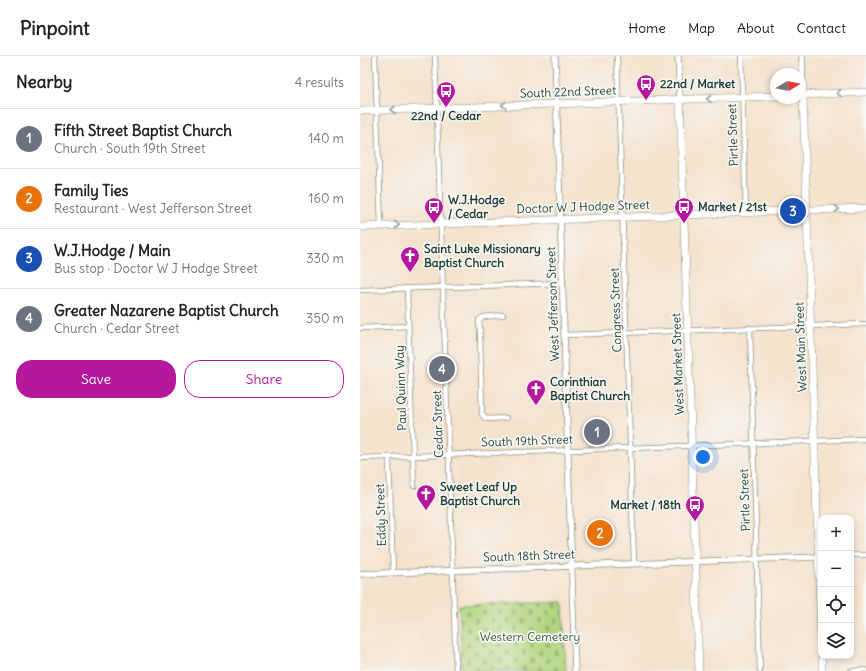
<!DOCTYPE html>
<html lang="en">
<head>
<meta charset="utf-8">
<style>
  :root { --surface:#fff; --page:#f6f6f6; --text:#222; --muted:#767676; --line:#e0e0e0; --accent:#b5179e }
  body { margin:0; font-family:Delius,sans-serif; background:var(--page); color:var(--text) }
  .controls { position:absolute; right:12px; bottom:12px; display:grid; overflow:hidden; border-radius:8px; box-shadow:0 2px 6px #0003 }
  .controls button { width:36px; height:36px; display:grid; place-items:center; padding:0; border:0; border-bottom:1px solid var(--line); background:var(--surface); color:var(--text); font:20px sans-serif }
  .compass { position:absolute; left:410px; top:12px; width:36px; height:36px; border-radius:50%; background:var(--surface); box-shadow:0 2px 6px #0003; rotate:80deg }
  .you { position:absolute; left:343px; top:401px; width:14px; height:14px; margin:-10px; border:3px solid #fff; border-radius:50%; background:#1a73e8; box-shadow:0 0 0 6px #1a73e833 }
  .badge { display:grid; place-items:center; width:26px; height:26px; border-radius:50%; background:var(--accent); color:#fff; font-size:13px; font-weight:700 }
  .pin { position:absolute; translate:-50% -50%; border:2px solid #fff; box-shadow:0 1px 4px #0006 }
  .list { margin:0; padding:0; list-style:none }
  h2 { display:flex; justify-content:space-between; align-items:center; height:52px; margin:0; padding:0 16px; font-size:17px }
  h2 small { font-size:13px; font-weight:400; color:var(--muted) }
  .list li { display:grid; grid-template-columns:26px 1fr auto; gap:12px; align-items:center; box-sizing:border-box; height:60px; padding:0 16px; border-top:1px solid var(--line) }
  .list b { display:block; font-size:15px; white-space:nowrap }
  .list p { margin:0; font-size:13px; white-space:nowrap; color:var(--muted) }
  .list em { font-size:13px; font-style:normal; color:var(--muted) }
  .actions { display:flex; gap:8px; padding:12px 16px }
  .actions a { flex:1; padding:9px 0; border:1px solid var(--accent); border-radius:16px; text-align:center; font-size:14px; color:var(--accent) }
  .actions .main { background:var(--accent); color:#fff }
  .icon { flex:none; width:22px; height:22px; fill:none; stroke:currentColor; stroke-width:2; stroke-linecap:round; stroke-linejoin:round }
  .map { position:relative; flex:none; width:506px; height:615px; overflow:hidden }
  header { display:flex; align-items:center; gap:24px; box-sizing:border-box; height:56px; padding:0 20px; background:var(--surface); border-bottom:1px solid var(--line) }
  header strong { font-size:19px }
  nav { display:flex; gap:22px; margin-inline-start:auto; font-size:14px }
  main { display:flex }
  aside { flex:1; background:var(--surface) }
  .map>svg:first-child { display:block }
</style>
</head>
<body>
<header>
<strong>Pinpoint</strong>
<nav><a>Home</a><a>Map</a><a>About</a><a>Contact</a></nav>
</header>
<main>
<aside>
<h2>Nearby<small>4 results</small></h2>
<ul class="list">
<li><span class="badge" style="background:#6b7280">1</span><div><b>Fifth Street Baptist Church</b><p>Church · South 19th Street</p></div><em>140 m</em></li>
<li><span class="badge" style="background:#e8710a">2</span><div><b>Family Ties</b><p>Restaurant · West Jefferson Street</p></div><em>160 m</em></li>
<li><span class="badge" style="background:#1a4fb4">3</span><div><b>W.J.Hodge / Main</b><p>Bus stop · Doctor W J Hodge Street</p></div><em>330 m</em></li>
<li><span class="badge" style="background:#6b7280">4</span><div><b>Greater Nazarene Baptist Church</b><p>Church · Cedar Street</p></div><em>350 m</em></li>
</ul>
<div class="actions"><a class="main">Save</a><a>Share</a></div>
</aside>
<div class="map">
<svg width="506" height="615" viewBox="0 0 506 615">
  <defs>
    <pattern id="cemetery-stones" width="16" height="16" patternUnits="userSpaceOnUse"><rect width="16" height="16" fill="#b2d67f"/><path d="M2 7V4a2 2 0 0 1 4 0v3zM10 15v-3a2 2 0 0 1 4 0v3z" fill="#90af69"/></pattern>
  </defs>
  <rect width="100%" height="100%" fill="#f6f6f2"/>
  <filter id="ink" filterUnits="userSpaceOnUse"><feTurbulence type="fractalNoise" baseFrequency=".025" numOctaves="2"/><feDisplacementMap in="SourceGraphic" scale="8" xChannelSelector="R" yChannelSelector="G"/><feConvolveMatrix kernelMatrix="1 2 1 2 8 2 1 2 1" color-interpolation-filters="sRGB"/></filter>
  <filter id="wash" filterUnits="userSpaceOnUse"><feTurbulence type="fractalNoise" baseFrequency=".012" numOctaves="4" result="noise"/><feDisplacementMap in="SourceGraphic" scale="16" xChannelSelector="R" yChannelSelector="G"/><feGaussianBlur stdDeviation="0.9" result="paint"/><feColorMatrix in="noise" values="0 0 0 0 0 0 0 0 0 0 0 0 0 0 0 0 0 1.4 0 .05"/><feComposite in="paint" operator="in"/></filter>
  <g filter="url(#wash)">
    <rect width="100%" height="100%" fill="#f5e2cc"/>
    <path fill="url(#cemetery-stones)" stroke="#688a5a" d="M203,546l3,69h-104l-3,-66z"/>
  </g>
  <g filter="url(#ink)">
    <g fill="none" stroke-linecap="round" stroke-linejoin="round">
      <g stroke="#8a9080" stroke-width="6">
        <g id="minor">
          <path d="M15,0l6,170"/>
          <path d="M75,0l21,615"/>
          <path d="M257,0l17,507"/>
          <path d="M381,0l5,157"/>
          <path d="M47,232l7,198"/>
          <path d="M0,234l203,-7"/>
          <path d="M143,259l-19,2 -5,3 1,13 2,81 4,5 20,-1"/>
          <path d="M0,272l48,-2"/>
          <path d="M390,272l10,343"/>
          <path d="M205,279l301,-11"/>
          <path d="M30,401l-1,4 4,112"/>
          <path d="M0,402l506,-19"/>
          <path d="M491,499h15"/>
          <path d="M491,615l15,-1"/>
        </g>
      </g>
      <g stroke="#8a9080" stroke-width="7">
        <g id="tertiary">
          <path d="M195,0l20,615"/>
          <path d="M318,0l2,44"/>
          <path d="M442,0l1,39"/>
          <path d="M0,518l458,-17"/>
        </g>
      </g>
      <g stroke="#8a9080" stroke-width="8">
        <g id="primary">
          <path d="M440,39l66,-3"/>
          <path d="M443,39l18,542"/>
          <path d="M320,44l19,571"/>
          <path d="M0,55l416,-15"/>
          <path d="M0,171l506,-19"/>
          <path d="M462,600v15"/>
        </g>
      </g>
      <use href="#minor" stroke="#fff" stroke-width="4.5"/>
      <use href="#tertiary" stroke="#fff" stroke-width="5.5"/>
      <use href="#primary" stroke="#fff" stroke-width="7"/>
    </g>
    <defs><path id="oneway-chevron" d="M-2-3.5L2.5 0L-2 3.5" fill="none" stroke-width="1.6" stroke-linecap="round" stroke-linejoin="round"/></defs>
    <g stroke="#8f9e9a">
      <use href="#oneway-chevron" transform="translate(479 37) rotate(178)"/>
      <use href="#oneway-chevron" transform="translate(349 43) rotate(177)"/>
      <use href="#oneway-chevron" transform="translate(144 49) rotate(178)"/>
      <use href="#oneway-chevron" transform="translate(33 54) rotate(178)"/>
      <use href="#oneway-chevron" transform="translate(477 153) rotate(-2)"/>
      <use href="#oneway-chevron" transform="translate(37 169) rotate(-3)"/>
    </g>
  </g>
  <defs>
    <g id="bus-pin" transform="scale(1)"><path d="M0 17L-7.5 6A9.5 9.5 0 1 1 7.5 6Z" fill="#b5179e" stroke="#f6f6f2"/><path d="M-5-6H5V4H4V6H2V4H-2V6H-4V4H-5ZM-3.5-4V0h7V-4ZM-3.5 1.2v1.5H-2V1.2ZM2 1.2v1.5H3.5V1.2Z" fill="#fff"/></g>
    <g id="church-pin" transform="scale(1)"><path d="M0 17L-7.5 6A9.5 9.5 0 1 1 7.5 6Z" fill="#b5179e" stroke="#f6f6f2"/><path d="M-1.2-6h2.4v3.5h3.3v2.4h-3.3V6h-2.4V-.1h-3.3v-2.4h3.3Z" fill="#fff"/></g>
  </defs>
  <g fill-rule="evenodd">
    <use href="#bus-pin" x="286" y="28"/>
    <use href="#bus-pin" x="86" y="35"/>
    <use href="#bus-pin" x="74" y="151"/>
    <use href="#bus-pin" x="324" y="151"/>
    <use href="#church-pin" x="50" y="200"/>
    <use href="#church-pin" x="176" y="333"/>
    <use href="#church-pin" x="66" y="438"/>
    <use href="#bus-pin" x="335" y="449"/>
  </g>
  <g text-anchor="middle" stroke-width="3.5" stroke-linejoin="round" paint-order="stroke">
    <g font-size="12" font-weight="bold" fill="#1f3d34" stroke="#f6f6f2" text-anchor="start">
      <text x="300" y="32">22nd / Market</text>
      <text x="86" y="64" text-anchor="middle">22nd / Cedar</text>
      <text x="88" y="148">W.J.Hodge<tspan x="88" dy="14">/ Cedar</tspan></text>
      <text x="338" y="155">Market / 21st</text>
      <text x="64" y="197">Saint Luke Missionary<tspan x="64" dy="14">Baptist Church</tspan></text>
      <text x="190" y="330">Corinthian<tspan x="190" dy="14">Baptist Church</tspan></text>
      <text x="80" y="435">Sweet Leaf Up<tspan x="80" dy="14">Baptist Church</tspan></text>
      <text x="321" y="453" text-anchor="end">Market / 18th</text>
    </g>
    <g font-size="12" fill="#1f3d34" stroke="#f6f6f2">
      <text transform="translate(208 36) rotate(-2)" y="4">South 22nd Street</text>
      <text transform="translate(373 79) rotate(-92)" y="4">Pirtle Street</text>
      <text transform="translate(223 151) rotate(-2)" y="4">Doctor W J Hodge Street</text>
      <text transform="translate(193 248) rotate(-92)" y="4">West Jefferson Street</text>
      <text transform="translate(256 254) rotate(-92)" y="4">Congress Street</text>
      <text transform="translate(441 291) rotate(-92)" y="4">West Main Street</text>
      <text transform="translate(318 308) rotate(-92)" y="4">West Market Street</text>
      <text transform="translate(41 332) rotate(-92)" y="4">Paul Quinn Way</text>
      <text transform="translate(78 368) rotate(-92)" y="4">Cedar Street</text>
      <text transform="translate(167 385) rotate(-2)" y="4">South 19th Street</text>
      <text transform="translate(385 444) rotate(-92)" y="4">Pirtle Street</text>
      <text transform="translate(21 459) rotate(-92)" y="4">Eddy Street</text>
      <text transform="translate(169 500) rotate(-2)" y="4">South 18th Street</text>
    </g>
    <g font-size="12" fill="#3c5c43" stroke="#f6f6f2">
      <text x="170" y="585">Western Cemetery</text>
    </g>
  </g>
</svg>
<div class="controls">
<button>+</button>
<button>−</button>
<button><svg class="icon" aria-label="locate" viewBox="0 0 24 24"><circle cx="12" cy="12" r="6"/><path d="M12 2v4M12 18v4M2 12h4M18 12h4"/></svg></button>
<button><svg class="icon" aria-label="layers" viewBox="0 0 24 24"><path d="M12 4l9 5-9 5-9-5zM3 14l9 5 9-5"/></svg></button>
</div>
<svg class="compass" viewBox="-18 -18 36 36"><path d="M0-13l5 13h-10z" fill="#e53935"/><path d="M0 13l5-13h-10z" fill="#767676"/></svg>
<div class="you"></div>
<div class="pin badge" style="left:237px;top:376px;background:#6b7280">1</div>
<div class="pin badge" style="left:240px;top:477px;background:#e8710a">2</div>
<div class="pin badge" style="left:433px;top:155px;background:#1a4fb4">3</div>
<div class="pin badge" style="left:82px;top:313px;background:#6b7280">4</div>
</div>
</main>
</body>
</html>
